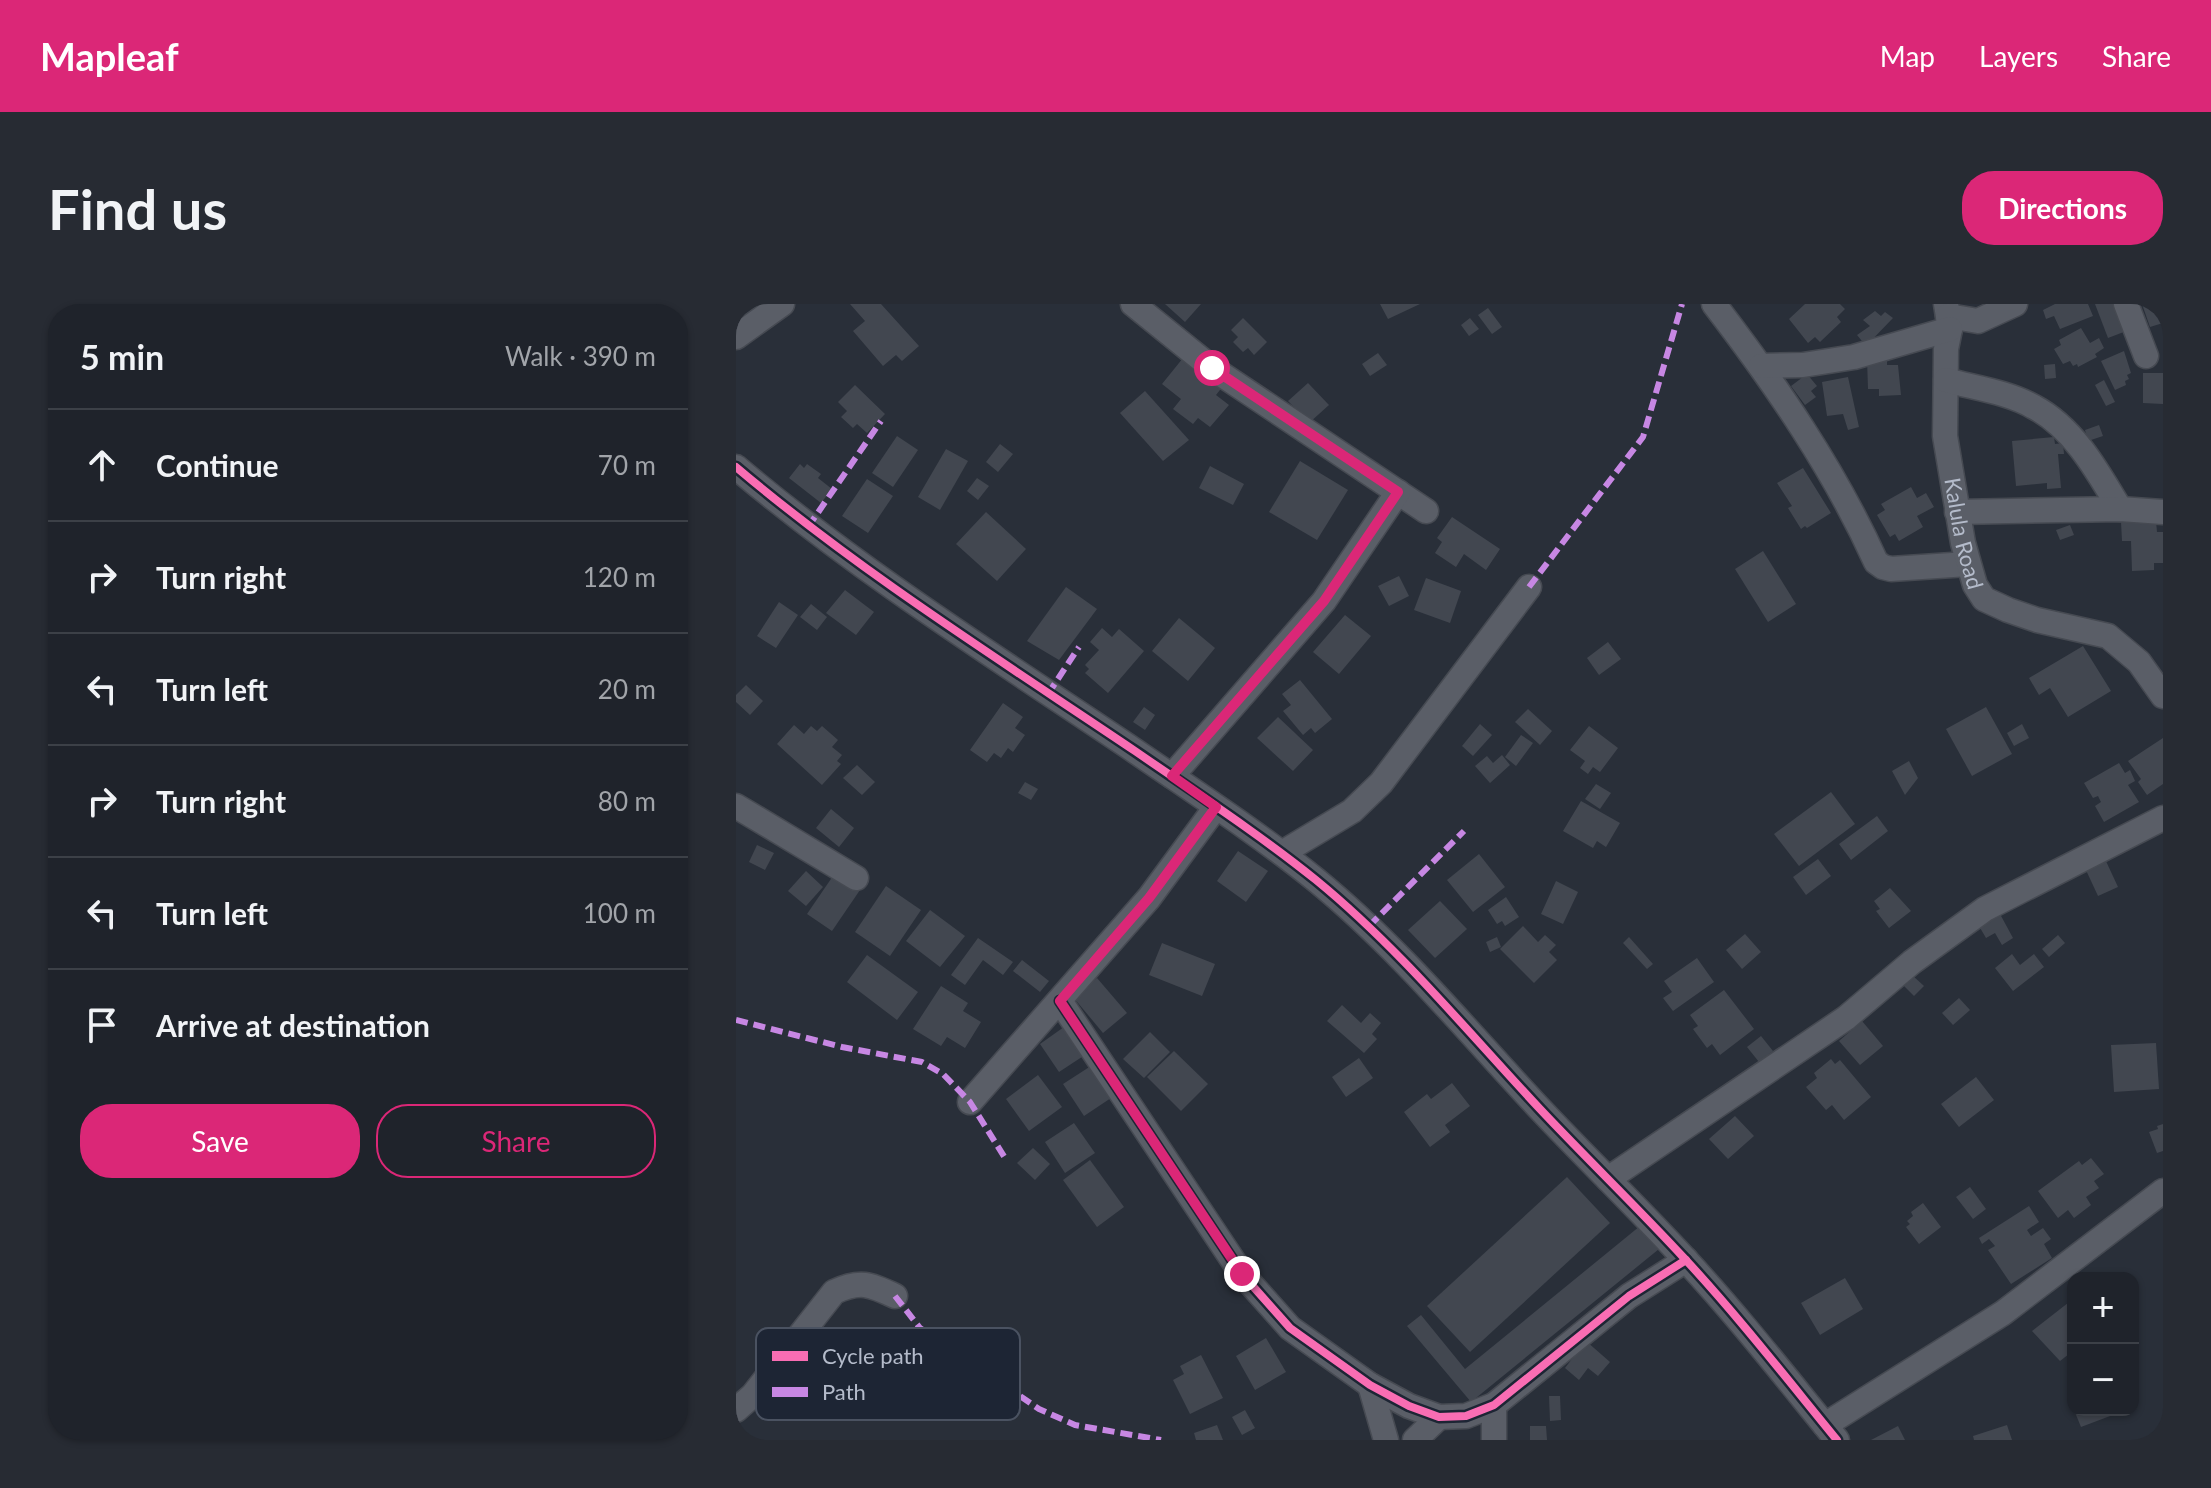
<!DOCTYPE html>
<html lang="en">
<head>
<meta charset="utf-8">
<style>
  :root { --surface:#1f232b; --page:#272b33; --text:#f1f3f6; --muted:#a1a4a9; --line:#3c4047; --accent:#db2777 }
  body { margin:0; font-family:Lato,sans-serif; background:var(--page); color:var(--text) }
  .controls { position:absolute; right:24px; bottom:24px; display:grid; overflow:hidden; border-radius:16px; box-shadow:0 2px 6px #0004 }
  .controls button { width:72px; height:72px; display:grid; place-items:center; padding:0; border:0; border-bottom:2px solid var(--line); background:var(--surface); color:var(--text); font:40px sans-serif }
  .stop { position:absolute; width:24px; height:24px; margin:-18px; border:6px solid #db2777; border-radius:50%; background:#fff }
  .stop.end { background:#db2777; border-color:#fff; box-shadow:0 2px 8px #0008 }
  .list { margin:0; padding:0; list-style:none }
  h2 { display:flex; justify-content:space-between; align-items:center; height:104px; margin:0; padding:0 32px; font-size:34px }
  h2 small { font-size:26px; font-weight:400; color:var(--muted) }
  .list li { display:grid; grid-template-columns:52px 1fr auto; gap:24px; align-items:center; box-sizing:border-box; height:112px; padding:0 32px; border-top:2px solid var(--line) }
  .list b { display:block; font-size:30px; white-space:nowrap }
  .list em { font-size:26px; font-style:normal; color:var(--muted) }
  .actions { display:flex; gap:16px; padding:24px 32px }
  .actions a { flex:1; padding:18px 0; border:2px solid var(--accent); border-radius:32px; text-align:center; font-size:28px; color:var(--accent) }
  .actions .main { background:var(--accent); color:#fff }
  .icon { flex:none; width:44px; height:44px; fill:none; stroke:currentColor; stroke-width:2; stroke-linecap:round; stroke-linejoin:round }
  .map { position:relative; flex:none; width:1427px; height:1136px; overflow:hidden; border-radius:32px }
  header { display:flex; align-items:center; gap:48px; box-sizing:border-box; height:112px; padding:0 40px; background:var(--accent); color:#fff }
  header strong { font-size:38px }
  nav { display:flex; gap:44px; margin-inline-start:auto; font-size:28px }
  .intro { display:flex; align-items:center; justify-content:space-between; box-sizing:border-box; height:192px; padding:0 48px }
  h1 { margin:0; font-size:56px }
  .button { padding:20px 36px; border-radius:32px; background:var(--accent); color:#fff; font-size:28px; font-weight:700 }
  main { display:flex; gap:48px; padding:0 48px }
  aside { flex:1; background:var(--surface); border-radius:32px; box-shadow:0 2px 6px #0004 }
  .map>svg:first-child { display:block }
</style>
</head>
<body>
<header>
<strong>Mapleaf</strong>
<nav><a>Map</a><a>Layers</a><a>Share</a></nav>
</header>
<div class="intro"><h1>Find us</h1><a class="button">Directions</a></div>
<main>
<aside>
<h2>5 min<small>Walk · 390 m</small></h2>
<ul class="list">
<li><svg class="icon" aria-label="ahead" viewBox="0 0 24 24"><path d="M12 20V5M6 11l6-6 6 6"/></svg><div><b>Continue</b></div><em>70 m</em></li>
<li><svg class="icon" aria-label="right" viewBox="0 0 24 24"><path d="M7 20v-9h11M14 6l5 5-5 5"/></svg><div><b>Turn right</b></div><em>120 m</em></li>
<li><svg class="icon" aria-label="left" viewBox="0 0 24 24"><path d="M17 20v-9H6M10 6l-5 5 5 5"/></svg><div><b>Turn left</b></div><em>20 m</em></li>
<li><svg class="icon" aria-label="right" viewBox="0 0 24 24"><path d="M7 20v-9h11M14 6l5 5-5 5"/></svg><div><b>Turn right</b></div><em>80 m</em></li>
<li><svg class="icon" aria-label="left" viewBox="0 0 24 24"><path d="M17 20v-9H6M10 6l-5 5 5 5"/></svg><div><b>Turn left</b></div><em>100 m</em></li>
<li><svg class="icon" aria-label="arrive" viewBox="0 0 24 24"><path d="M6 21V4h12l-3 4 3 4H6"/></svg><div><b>Arrive at destination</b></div></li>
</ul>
<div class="actions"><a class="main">Save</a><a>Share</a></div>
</aside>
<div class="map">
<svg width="1427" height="1136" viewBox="0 0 1427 1136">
  <rect width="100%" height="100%" fill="#292f39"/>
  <g fill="#424750">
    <path d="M114,0h31l38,42 -17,15 -6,-6 -13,11 -30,-35 12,-10z"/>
    <path d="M429,0h36l-16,18z"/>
    <path d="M644,0h40l-32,15z"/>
    <path d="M1069,0h35l5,5 -8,8 4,5 -21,20 -5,-5 -7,6 -19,-24z"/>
    <path d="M1319,0h33l5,12 -33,13 -6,-13 -8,3 -3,-9z"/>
    <path d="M1359,0h24l10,26 -21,8z"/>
    <path d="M1406,0h21v19l-13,4z"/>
    <path d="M752,4l14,19 -10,7 -14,-19z"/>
    <path d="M1139,7l6,5 4,-4 8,6 -27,28 -9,-11 13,-9 -7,-6z"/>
    <path d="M507,14l24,24 -13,13 -6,-7 -5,4 -10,-10 5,-5 -7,-7z"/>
    <path d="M734,14l9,11 -10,7 -8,-11z"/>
    <path d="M1345,24l9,15 9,-5 5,10 -9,6 2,3 -19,10 -1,-3 -4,2 -3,-5 -7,3 -9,-15 7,-4 -2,-5z"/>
    <path d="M1388,47l7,22 -4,2 2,4 -4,2 1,4 -11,5 -14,-29z"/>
    <path d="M642,49l9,12 -17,11 -8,-12z"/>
    <path d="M447,54l44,23 -11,14 13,10 -19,22 -12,-9 -5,6 -20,-15 8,-10 -19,-15z"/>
    <path d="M1131,55h20v6h11l3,30 -22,1v-7h-11z"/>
    <path d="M1319,60l1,14 -11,1 -1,-14z"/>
    <path d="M1407,69h20v31l-20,-1z"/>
    <path d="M1071,70l10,12 -6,5 5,6 -11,8 -14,-19z"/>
    <path d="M1112,73l11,50 -11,3 -5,-16 -16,2 -5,-34z"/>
    <path d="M1368,76l11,22 -9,4 -11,-21z"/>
    <path d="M572,79l21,22 -20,18 -21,-22z"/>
    <path d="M119,81l30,29 -18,19 -10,-9 -4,4 -12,-11 6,-6 -9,-9z"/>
    <path d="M409,87l44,49 -26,21 -43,-48z"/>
    <path d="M1363,121l4,11 -15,5 -3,-11z"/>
    <path d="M161,132l21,14 -25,37 -21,-14z"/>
    <path d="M1318,133l1,7 8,-1 1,11h-6l3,34 -14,1v-6l-31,3 -4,-45z"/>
    <path d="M264,140l13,10 -15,18 -12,-10z"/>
    <path d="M210,145l22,12 -28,49 -22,-13z"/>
    <path d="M564,157l48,29 -31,50 -48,-28z"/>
    <path d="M64,160l4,4 3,-4 14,10 -3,4 14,11 -11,14 -32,-25z"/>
    <path d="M474,162l34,18 -11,21 -34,-17z"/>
    <path d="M1067,164l28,45 -24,15 -2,-2 -4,3 -13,-21 4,-2 -15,-23z"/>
    <path d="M241,174l12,8 -11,14 -11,-9z"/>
    <path d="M131,175l26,17 -25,37 -26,-17z"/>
    <path d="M1175,183l6,11 9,-5 8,14 -17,9 6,11 -24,14 -4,-7 -5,3 -13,-22 8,-5 -4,-6z"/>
    <path d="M250,208l40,37 -29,32 -41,-37z"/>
    <path d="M716,213l48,32 -14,21 -22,-16 -8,13 -21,-14 7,-11 -5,-4z"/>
    <path d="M1420,217l1,11h6v31h-9v7l-22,1 -1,-30h-9l-1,-19z"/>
    <path d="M1334,221l4,10 -14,5 -4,-10z"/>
    <path d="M1027,247l33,53 -28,18 -33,-53z"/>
    <path d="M663,272l10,20 -20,10 -11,-20z"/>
    <path d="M690,274l35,13 -11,32 -36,-13z"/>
    <path d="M330,283l31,22 -38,51 -32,-19z"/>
    <path d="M109,286l29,22 -18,23 -30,-22z"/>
    <path d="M43,298l19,13 -22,33 -19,-12z"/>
    <path d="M75,300l16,13 -10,13 -17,-13z"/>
    <path d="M609,311l26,21 -32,38 -26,-22z"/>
    <path d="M443,314l36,30 -27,33 -36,-30z"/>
    <path d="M366,324l10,9 7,-8 25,22 -36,42 -23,-20 4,-4 -4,-4 14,-15 -9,-8z"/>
    <path d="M872,338l13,17 -22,16 -12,-17z"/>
    <path d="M1347,342l28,45 -43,26 -18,-29 -11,7 -10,-17z"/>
    <path d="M564,376l32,39 -17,14 -4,-5 -8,7 -20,-24 8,-6 -9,-11z"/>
    <path d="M10,381l17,16 -13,14 -14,-13v-7z"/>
    <path d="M267,399l20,14 -8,11 10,7 -12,17 -5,-4 -7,10 -7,-5 -7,9 -17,-12z"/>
    <path d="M408,403l11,8 -10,15 -12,-8z"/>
    <path d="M1250,403l26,47 -40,22 -26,-47z"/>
    <path d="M792,405l24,22 -12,14 -25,-23z"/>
    <path d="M542,413l35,33 -20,21 -36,-33z"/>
    <path d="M744,420l12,11 -19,21 -11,-10z"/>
    <path d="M1286,420l7,14 -15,8 -7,-13z"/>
    <path d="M58,421l10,9 7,-8 6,5 5,-5 16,14 -6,7 10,8 -5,6 4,3 -19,21 -45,-41z"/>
    <path d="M853,422l29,22 -18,24 -7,-5 -5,7 -8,-6 5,-7 -15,-11z"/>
    <path d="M785,431l12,8 -17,23 -11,-9z"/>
    <path d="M1427,434v46l-16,11 -9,-13 3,-3 -13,-18z"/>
    <path d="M766,451l8,10 -20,18 -15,-17 12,-10 6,7z"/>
    <path d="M1173,457l9,17 -13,17 -13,-24z"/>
    <path d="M1383,459l6,10 5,-3 5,11 -7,4 11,17 -35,20 -9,-16 6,-4 -3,-6 -5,2 -9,-15z"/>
    <path d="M121,461l18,17 -13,13 -19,-17z"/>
    <path d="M289,478l13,7 -7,11 -13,-7z"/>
    <path d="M860,480l15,9 -11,16 -15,-10z"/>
    <path d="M1095,488l24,32 -56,42 -25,-32z"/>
    <path d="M845,497l39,22 -14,24 -9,-6 -4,7 -30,-17z"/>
    <path d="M95,505l23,19 -15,19 -23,-19z"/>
    <path d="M1141,512l11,15 -37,29 -12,-16z"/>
    <path d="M21,541l17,8 -9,17 -16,-8z"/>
    <path d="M502,547l30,20 -22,31 -29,-21z"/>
    <path d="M743,550l26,33 -32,25 -26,-32z"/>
    <path d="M1082,555l13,17 -25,19 -13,-18z"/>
    <path d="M1369,555l13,28 -20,9 -13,-28z"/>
    <path d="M70,567l17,16 -17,19 -18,-15z"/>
    <path d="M99,569l25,17 -28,41 -25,-17z"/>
    <path d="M820,577l22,11 -15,32 -22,-10z"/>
    <path d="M150,582l35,24 -31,46 -35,-24z"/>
    <path d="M1154,584l21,23 -22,17 -13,-17 4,-2 -6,-8z"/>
    <path d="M770,593l13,20 -14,9 -3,-5 -5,3 -9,-14z"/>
    <path d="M704,597l27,28 -32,29 -27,-28z"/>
    <path d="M194,606l35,26 -25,31 -34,-26z"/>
    <path d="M1264,610l13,24 -11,7 -7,-12 -9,5 -7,-12z"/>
    <path d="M787,622l15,16 7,-7 11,10 -7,7 8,8 -23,23 -34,-34z"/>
    <path d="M1009,630l16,18 -19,17 -16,-19z"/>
    <path d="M1322,631l7,8 -16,14 -7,-8z"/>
    <path d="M761,633l4,10 -11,5 -4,-10z"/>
    <path d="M893,633l24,27 -6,5 -24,-26z"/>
    <path d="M242,634l35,24 -10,13 -20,-15 -18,25 -14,-10z"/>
    <path d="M426,639l53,21 -13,32 -53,-21z"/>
    <path d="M1276,650l8,11 14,-11 10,13 -31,24 -18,-23z"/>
    <path d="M131,651l51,37 -21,28 -50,-38z"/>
    <path d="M961,654l17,24 -41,29 -10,-13 9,-6 -8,-11z"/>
    <path d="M286,656l27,21 -9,11 -27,-21z"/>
    <path d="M1176,671l12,11 -10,10 -12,-12z"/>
    <path d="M361,674l30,35 -24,20 -30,-36z"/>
    <path d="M205,682l27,17 -5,8 18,11 -16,26 -18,-11 -6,9 -28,-17z"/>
    <path d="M988,686l30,39 -34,26 -8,-11 -5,4 -14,-19 5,-3 -8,-11z"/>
    <path d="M1223,694l11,12 -17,15 -11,-12z"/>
    <path d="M606,701l19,18 9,-10 11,10 -9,11 5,5 -13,14 -37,-32z"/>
    <path d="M1126,717l21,25 -23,19 -21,-24z"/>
    <path d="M335,718l20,29 -32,21 -19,-28z"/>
    <path d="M414,728l20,20 -26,26 -21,-19z"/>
    <path d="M1025,732l12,15 -14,11 -12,-15z"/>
    <path d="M1420,739l3,46 -45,3 -3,-47z"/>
    <path d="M438,747l34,33 -27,27 -34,-34z"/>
    <path d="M623,754l14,20 -27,19 -14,-20z"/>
    <path d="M1095,755l4,5 5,-4 31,37 -27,23 -12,-15 -6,5 -20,-23 11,-9 -3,-5z"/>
    <path d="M358,760l20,32 -30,20 -21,-32z"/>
    <path d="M302,771l24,32 -33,24 -23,-32z"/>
    <path d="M1240,773l18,23 -35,27 -18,-23z"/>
    <path d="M716,779l18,23 -25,19 5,7 -20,15 -26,-35 23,-18 4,5z"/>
    <path d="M999,812l19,20 -26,23 -19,-20z"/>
    <path d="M338,819l21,30 -30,20 -20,-31z"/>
    <path d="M1427,820v27l-6,2 -8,-21 9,-3 -1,-3z"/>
    <path d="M297,844l17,16 -15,16 -18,-17z"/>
    <path d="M1355,854l13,16 -10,7 5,7 -13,9 5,8 -17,13 -6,-8 -10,8 -20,-27 41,-30 3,4z"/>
    <path d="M354,856l34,47 -27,20 -34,-47z"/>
    <path d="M831,873l43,46 -140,129 -43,-46z"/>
    <path d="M1234,883l16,22 -13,10 -17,-22z"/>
    <path d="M1187,899l18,24 -22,17 -13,-17 4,-3 -3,-3 6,-5 -2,-4z"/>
    <path d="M1293,902l10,16 -12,8 4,6 12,-8 8,11 -7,5 8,14 -41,26 -23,-34 7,-4 -6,-7 -7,5 -3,-6z"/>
    <path d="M904,922l19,23 -188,153 -64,-76 14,-11 44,54z"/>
    <path d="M1109,974l18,31 -43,26 -19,-32z"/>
    <path d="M1337,995v52l-13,10 -28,-30z"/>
    <path d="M530,1034l20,34 -31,18 -19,-34z"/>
    <path d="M850,1037l24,21 -12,14 -10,-8 -9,12 -14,-12z"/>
    <path d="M465,1051l22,43 -33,16 -17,-34 11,-6 -4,-8z"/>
    <path d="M813,1092h11l1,24 -11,1z"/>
    <path d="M509,1106l10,18 -13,7 -10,-18z"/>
    <path d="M1338,1106h52l-45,17z"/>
    <path d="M481,1121l6,15h-27l-2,-7z"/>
    <path d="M1271,1121l5,15h-38l-1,-4z"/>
    <path d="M794,1122h16l1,14h-17z"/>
    <path d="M1162,1122l7,14h-34z"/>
  </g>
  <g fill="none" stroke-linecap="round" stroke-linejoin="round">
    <g stroke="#464a52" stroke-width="27">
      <g id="minor">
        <path d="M397,0l79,64 214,143"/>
        <path d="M978,0c62,81 120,165 162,258l7,5 8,2 77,-5"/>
        <path id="s1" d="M1210,0l4,25 -4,20 -1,87 18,107 12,42 9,14 24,11 29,10 71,16 31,26 24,34"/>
        <path d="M1390,0l20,52"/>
        <path d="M1212,12l30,5 37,-17"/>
        <path d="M0,33l46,-33"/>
        <path d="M1025,62l42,-1 51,-8 96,-28"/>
        <path d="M1210,76c29,8 62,12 88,27 40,21 64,65 86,102"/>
        <path d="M0,163c124,105 264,193 399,284 61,42 124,83 181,129 83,68 151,151 224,229 47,50 97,98 144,149 54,58 103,121 153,182"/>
        <path d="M1221,208l163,-3 43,3"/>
        <path d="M436,472l152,-175 74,-109"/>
        <path d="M0,502l120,72"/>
        <path d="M546,549l70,-42 29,-28 148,-196"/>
        <path d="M324,697l182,273 48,54 80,57 39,21 30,11 27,-1 28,-11 135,-109 57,-36"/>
        <path d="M234,798l179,-204 67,-91"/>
        <path d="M872,875l238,-161 66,-56 73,-53 178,-91"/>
        <path d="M634,1081l16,55"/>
        <path d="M758,1101v35"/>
        <path d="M0,1106l17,-15 81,-103c26,-12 36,-8 61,4"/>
        <path d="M1089,1121l178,-112 160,-122"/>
        <path d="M679,1136l24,-23"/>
      </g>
    </g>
    <use href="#minor" stroke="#5a5e67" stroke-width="24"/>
    <g stroke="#c787e3" stroke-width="6" stroke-dasharray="12 6" stroke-linecap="butt">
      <path d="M72,223l73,-106"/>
      <path d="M793,283l114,-150 39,-133"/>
      <path d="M312,390l31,-47"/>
      <path d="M633,622l95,-95"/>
      <path d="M0,716l106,27 80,15 21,12 27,28 35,56"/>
      <path d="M159,992l25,32 119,81 36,16 86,15"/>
    </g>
    <g stroke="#1d2534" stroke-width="13">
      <g id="cycleway">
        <path d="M0,163c124,105 264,193 399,284 61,42 124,83 181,129 83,68 151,151 224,229 47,50 97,98 144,149 54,58 103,121 153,182"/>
        <path d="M324,697l182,273 48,54 80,57 39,21 30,11 27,-1 28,-11 135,-109 57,-36"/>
      </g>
    </g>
    <use href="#cycleway" stroke="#f96db3" stroke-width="8"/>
  </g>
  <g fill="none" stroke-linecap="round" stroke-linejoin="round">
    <path stroke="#db2777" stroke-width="10" d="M476,64l186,124 -74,109 -152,175 44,31 -67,91 -89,103 182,273"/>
  </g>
  <g text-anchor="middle" stroke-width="7" stroke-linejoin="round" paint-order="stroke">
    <g font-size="22" fill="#b4bbca" stroke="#1d2534">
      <text dy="8" stroke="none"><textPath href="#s1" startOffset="232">Kalula Road</textPath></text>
    </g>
  </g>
  <rect x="20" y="1024" width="264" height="92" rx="12" fill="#1d2534" stroke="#4a5261" stroke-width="2"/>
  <rect x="36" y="1047" width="36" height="10" fill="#f96db3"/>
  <rect x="36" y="1083" width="36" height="10" fill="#c787e3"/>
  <g font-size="22" fill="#b4bbca">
    <text x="86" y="1060">Cycle path</text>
    <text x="86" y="1096">Path</text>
  </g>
</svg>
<div class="controls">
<button>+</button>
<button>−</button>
</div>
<div class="stop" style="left:476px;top:64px"></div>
<div class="stop end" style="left:506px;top:970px"></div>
</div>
</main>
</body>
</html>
